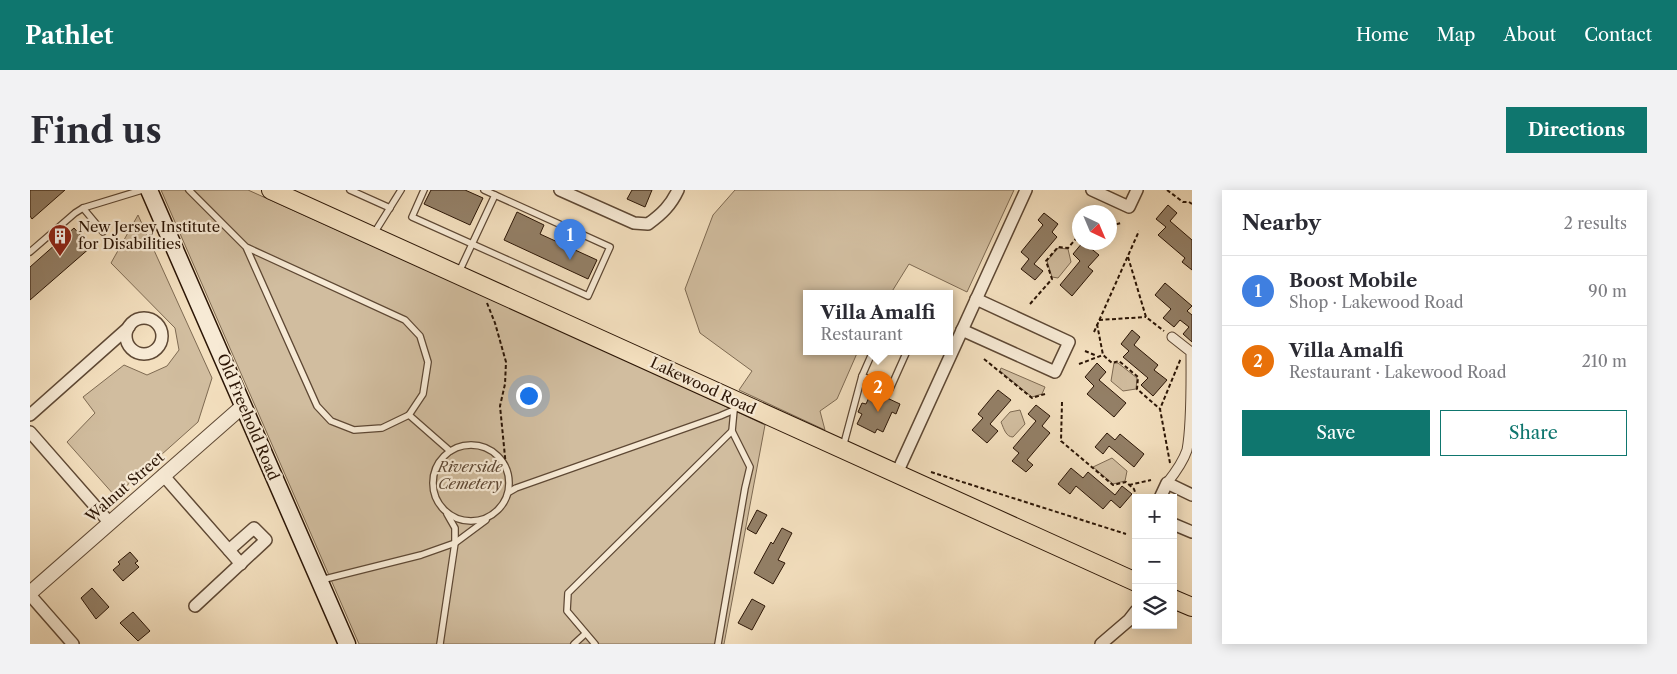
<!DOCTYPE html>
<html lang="en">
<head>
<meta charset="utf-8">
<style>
  :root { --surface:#fff; --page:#f2f2f3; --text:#2b2b33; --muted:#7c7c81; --line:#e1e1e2; --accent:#0f766e }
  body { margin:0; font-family:"Libre Caslon Text",serif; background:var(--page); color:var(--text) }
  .controls { position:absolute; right:15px; bottom:15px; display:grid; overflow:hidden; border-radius:0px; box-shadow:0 2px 12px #0003 }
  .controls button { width:45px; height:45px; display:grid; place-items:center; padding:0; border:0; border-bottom:1px solid var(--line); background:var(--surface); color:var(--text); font:25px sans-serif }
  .compass { position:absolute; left:1042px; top:15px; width:45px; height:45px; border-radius:50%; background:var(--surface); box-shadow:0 2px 12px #0003; rotate:136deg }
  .you { position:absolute; left:498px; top:205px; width:18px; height:18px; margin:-12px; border:4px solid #fff; border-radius:50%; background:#1a73e8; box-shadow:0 0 0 8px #1a73e833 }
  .badge { display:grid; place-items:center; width:32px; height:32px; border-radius:50%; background:var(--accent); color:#fff; font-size:16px; font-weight:700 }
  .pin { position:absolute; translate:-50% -41px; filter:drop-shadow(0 1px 2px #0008) }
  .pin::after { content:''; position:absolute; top:26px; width:18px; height:15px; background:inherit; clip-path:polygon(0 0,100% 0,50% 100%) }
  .popup { position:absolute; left:773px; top:100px; width:150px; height:65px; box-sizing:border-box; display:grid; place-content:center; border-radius:0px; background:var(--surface); filter:drop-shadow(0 1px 4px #0005); font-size:16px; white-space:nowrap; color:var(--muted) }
  .popup b { font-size:19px; color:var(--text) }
  .popup::after { content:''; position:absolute; left:50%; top:100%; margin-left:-10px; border:10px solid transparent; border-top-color:var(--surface) }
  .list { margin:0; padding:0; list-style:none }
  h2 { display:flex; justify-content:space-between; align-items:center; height:65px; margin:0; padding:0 20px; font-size:21px }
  h2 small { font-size:16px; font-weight:400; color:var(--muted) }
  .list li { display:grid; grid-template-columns:32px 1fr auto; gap:15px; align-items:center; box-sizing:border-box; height:70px; padding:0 20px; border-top:1px solid var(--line) }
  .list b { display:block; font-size:19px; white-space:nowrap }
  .list p { margin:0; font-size:16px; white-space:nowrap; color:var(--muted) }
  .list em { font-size:16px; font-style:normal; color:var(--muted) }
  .actions { display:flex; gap:10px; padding:15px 20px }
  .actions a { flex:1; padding:11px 0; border:1px solid var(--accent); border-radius:0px; text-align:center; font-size:18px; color:var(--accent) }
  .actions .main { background:var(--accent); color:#fff }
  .icon { flex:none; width:28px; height:28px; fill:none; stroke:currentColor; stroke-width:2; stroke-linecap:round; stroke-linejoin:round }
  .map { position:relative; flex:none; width:1162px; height:454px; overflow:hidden; border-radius:0px }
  header { display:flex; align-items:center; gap:30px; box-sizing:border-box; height:70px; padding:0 25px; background:var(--accent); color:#fff }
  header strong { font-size:24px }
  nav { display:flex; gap:28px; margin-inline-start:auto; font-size:18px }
  .intro { display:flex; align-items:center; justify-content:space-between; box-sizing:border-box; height:120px; padding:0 30px }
  h1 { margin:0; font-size:35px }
  .button { padding:12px 22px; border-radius:0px; background:var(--accent); color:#fff; font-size:18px; font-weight:700 }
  main { display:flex; gap:30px; padding:0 30px }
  aside { flex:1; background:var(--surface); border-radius:0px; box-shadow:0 2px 12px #0003 }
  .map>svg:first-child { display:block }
</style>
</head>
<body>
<header>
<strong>Pathlet</strong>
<nav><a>Home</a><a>Map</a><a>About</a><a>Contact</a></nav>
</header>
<div class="intro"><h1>Find us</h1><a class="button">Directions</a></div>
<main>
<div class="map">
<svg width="1162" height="454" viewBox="0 0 1162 454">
  <rect width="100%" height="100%" fill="#f3dfbe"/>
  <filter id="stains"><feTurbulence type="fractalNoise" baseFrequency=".004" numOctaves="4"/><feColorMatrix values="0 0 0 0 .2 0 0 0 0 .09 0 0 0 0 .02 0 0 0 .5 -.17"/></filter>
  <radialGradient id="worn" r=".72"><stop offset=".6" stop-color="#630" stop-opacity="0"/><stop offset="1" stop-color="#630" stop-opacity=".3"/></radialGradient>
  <g fill="#d1bd9f" stroke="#7e6a52">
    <path d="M131,0h87l400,180 117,55 -41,219h-365z"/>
    <path d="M705,0h279l-47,102 -58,-28 -18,29h-84v58h51l-21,48 -17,12 5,19 -86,-40 13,-19 -52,-38 -15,-44 28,-74z"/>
    <path d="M108,25l74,163 -14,44 -83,74 -48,-54 28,-29 -12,-16 41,-32 23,10 20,-9 12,-16 -4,-22 -64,-65z"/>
    <path d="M1028,58l10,1 3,13 -13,16 -6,-1 -5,-16z"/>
    <path d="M1084,173h4l19,15 -1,11 -13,2 -12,-10z"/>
    <path d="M971,178l44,19 -3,7 -10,3 -32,-26z"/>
    <path d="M990,220l5,14 -12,13c-7,0 -9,-8 -12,-15l9,-10z"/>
    <path d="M1082,268l15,13 -2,10 -12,3 -20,-17z"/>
  </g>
  <g fill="#937f66" stroke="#2c1606">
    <path d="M0,0h35l-33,29 -2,-3z"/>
    <path d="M401,0h34l18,8 -13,27 -46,-21z"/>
    <path d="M602,0h20l-7,17 -18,-8z"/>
    <path d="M1138,15l9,8 -7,8 22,19v30l-10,-8 3,-4 -27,-23 8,-8 -10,-8z"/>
    <path d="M487,22l27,13 -4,9 57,26 -9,19 -84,-39z"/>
    <path d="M1014,23l14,11 -6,8 5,5 -23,27 9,7 -8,9 -14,-11 8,-10 -8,-7 22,-27 -5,-5z"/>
    <path d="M44,38l17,19 -61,53v-33z"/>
    <path d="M1053,52l16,13 -11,12 5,4 -21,25 -12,-11 20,-24 -7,-7z"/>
    <path d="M1135,93l27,23 -5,5 5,4v27l-9,-8 6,-7 -9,-7 -6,7 -11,-9 8,-9 -16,-14z"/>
    <path d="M1102,140l8,7 -6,8 24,20 -4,5 13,10 -14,16 -12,-11 7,-7 -25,-21 6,-6 -8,-7z"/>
    <path d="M1067,173l9,9 -7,8 27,23 -12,14 -27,-23 7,-8 -9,-9z"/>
    <path d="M968,200l13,10 -21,24 8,7 -11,12 -15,-13 11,-12 -5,-4z"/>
    <path d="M842,201l28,13 -4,10 -4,-2 -9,20 -6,-3 -2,4 -18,-9 5,-10 -4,-2 4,-9 4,1z"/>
    <path d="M1006,215l14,11 -8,10 8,7 -23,27 6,5 -7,7 -14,-11 7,-8 -6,-5 23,-27 -8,-7z"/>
    <path d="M1077,243l8,7 5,-6 24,20 -10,13 -25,-21 -6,8 -8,-7z"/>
    <path d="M1041,278l12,10 5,-6 27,23 7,-9 10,8 -12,14 -9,-8 -8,9 -27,-23 -6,8 -12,-10z"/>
    <path d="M727,320l10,5 -11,19 -9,-5z"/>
    <path d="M752,338l10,5 -14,27 7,3 -12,21 -19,-11 17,-31 2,2z"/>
    <path d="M100,362l8,9 -3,2 4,4 -16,14 -10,-11 7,-6 -2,-2z"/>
    <path d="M62,398l17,19 -13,12 -15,-21z"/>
    <path d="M722,409l13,7 -13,24 -14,-7z"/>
    <path d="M103,422l17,19 -12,10 -18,-18z"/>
  </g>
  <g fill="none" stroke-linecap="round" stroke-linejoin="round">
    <g stroke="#5e4834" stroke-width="8">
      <g id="service">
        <path d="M159,0l57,57 159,73 15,16 8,26 -5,32 -14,21 -27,13 -28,2 -23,-9 -14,-15 -71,-159"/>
        <path d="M320,0l40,18"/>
        <path d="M394,0l-12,27 176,79 22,-49 -115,-52"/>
        <path d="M53,18l20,24"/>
        <path d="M343,45l28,-45"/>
        <path d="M0,62l45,-39 8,-5 59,-18"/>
        <path d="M429,82l36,-77 -11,-5"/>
        <path d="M832,186l28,13 17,-38"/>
        <path d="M379,225l41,36"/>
        <circle cx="441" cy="293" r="38"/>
        <path d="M813,257l19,-71 11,-25"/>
        <path d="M479,302l7,-4 204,-72 14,-6 5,-6"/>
        <path d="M291,390l100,-25 34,-12 31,-23"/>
        <path d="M410,454l15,-101v-15l-8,-14"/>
        <path d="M544,454l11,-10"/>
        <path d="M565,454l-28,-33 1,-18 164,-162"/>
        <path d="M688,454l27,-156 5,-21 -18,-36 2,-21"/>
      </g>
    </g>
    <g stroke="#5e4834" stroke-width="11">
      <path id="pedestrian" d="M1137,293c8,-10 16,-21 20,-33 5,-27 4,-69 4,-98l-19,-15"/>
    </g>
    <g stroke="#5e4834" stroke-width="14">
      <g id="minor">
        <path d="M530,0l74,33 14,1c14,-10 23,-19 30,-34"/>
        <path d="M1062,0l37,17 8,-17"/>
        <circle cx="114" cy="146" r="18"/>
        <path d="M932,140l93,42 14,-30 -93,-43"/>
        <path d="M0,225l99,-88"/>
        <path d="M0,242l79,90"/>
        <path d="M867,283l129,-283"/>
        <path d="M133,285l78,89"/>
        <path d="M1130,308l7,-15 25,12"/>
        <path d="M1143,334l19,8"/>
        <path d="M0,405l43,49"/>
        <path d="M165,416l71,-66 -12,-12 -25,22"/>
        <path d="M1071,454l28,-24 7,-9"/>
      </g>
    </g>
    <g stroke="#5e4834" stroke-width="16">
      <path id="tertiary" d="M0,403l213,-187"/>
    </g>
    <g stroke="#2c1606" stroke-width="19">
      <path id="secondary" d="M119,0l198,454"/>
    </g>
    <g stroke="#2c1606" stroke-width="20">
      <g id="primary">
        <path d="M241,0l865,392"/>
        <path d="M1143,409l19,8"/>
      </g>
    </g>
    <g stroke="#2c1606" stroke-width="2" stroke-dasharray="4 2.5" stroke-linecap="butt">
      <path d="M1137,0l16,12h6l3,2"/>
      <path d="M1080,36l11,-3"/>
      <path d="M1098,67l18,60 18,14"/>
      <path d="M457,113l8,20 11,39 -1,22 -5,22 6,61"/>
      <path d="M1000,114l22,-25 -6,-18 12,-14 10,1 12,-14"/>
      <path d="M1069,130l47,-3"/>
      <path d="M1067,134l6,31 9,8 7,-2 19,16 -1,12 23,20"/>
      <path d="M1064,142l45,-101"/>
      <path d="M1055,161l12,5"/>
      <path d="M954,169l48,39 13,-4"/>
      <path d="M1049,174l24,-9"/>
      <path d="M1032,212l-1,39 52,44 13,-3 8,7 3,9"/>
      <path d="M1140,273l-10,-54 21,-51"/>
      <path d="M901,282l195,62"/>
      <path d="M1099,295l22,-5"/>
    </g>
    <use href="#service" stroke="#f7ead5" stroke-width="5.5"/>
    <use href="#pedestrian" stroke="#f7ead5" stroke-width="9"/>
    <use href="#minor" stroke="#f7ead5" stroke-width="11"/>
    <use href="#tertiary" stroke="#f7ead5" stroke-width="14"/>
    <use href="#secondary" stroke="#f7ead5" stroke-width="16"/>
    <use href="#primary" stroke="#f3dfbe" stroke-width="18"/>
  </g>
  <defs>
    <g id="building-pin" transform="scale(1.25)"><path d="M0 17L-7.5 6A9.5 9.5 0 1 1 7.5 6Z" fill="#8f2418" stroke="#f7ead5"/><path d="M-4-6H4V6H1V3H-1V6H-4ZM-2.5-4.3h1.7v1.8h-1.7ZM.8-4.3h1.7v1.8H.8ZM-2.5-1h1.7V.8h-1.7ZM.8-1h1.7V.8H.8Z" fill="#fff"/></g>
  </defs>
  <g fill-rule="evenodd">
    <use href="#building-pin" x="30" y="46"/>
  </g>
  <g text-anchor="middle" stroke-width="4.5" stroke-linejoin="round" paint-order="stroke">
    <g font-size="15" fill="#2c1606" stroke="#f7ead5" text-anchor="start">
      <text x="48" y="42">New Jersey Institute<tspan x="48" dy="17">for Disabilities</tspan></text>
    </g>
    <g font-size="15" fill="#2c1606" stroke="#f7ead5">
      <text transform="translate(673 196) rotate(25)" y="5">Lakewood Road</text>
      <text transform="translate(218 227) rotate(67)" y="5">Old Freehold Road</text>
      <text transform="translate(95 297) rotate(-41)" y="5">Walnut Street</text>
    </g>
    <g font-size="15" font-style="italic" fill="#5e4834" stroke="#f7ead5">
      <text x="440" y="282">Riverside<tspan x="440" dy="17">Cemetery</tspan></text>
    </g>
  </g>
  <rect width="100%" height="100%" filter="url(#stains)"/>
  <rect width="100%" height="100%" fill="url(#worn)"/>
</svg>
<div class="controls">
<button>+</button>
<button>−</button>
<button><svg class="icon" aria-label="layers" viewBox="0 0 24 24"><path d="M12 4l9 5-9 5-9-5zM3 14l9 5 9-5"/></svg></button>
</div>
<svg class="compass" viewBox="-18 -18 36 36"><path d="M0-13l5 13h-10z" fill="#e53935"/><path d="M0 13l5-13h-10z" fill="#7c7c81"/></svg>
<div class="you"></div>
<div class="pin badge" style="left:540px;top:70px;background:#3f7fe0">1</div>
<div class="pin badge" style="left:848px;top:222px;background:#e8710a">2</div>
<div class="popup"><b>Villa Amalfi</b>Restaurant</div>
</div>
<aside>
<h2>Nearby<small>2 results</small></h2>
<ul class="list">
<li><span class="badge" style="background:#3f7fe0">1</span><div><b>Boost Mobile</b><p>Shop · Lakewood Road</p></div><em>90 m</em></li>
<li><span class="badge" style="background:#e8710a">2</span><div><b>Villa Amalfi</b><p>Restaurant · Lakewood Road</p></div><em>210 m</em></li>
</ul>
<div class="actions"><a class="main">Save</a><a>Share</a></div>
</aside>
</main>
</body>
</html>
